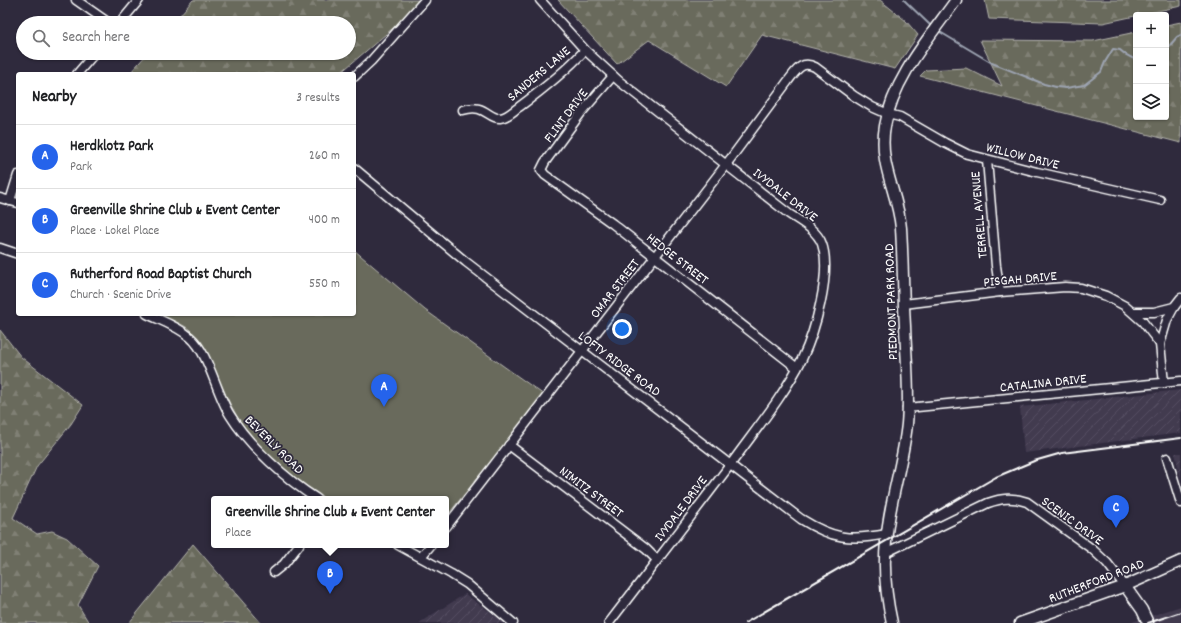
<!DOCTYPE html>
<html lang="en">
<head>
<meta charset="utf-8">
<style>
  :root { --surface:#fff; --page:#f6f6f6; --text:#202124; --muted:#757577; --line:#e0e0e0; --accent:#2563eb }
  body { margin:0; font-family:Dekko,sans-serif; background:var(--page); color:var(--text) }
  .controls { position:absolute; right:12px; top:12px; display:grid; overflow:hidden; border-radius:4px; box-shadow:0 1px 3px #0004 }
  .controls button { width:36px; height:36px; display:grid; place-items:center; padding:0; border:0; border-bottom:1px solid var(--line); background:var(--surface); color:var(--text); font:20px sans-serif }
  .you { position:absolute; left:622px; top:329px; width:14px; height:14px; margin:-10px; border:3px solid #fff; border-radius:50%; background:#1a73e8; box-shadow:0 0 0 6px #1a73e833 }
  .badge { display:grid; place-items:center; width:26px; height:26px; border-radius:50%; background:var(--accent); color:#fff; font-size:13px; font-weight:700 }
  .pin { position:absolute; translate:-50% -33px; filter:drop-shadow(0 1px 2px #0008) }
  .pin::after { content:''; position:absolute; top:21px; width:14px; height:12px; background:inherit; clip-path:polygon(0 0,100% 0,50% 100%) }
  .popup { position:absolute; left:211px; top:496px; width:238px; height:52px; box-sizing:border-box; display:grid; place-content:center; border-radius:4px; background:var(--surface); filter:drop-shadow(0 1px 3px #0005); font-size:13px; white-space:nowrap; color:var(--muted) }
  .popup b { font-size:15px; color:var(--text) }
  .popup::after { content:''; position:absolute; left:50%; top:100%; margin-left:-8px; border:8px solid transparent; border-top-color:var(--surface) }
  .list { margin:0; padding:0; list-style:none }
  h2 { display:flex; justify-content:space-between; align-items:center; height:52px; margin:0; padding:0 16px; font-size:17px }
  h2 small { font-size:13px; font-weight:400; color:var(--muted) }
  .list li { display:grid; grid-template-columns:26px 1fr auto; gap:12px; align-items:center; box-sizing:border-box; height:64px; padding:0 16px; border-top:1px solid var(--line) }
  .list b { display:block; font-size:15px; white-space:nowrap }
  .list p { margin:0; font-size:13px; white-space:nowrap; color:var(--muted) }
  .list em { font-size:13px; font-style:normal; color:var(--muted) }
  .icon { flex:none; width:22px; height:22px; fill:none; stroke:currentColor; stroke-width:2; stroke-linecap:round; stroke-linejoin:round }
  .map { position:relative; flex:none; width:1181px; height:623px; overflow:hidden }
  .search { position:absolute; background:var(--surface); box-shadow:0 1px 3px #0004; left:16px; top:16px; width:340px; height:44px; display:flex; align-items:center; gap:10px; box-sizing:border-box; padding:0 14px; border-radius:22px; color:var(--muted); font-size:15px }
  .panel { position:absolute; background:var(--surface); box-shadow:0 1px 3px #0004; left:16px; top:72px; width:340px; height:244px; border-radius:4px }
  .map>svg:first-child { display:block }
</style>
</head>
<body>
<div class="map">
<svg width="1181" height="623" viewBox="0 0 1181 623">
  <defs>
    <pattern id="industrial-furrows" width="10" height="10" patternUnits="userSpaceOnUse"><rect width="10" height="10" fill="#423a50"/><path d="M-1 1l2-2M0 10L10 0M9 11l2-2" fill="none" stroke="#554e62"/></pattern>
    <pattern id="forest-firs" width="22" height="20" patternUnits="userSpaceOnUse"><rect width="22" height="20" fill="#696a5b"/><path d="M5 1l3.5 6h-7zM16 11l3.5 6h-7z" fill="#808074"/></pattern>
  </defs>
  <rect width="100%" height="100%" fill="#2f2a3d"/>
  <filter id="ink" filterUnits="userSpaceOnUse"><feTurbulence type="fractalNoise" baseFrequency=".025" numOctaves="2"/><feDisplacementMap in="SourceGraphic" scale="8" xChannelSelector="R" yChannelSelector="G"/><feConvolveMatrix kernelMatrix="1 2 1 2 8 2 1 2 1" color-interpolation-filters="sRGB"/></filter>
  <g filter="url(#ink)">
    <path fill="#423a50" d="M1181,606v17h-52z"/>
    <g fill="url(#industrial-furrows)">
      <path d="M1181,390v43l-157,20 -4,-46z"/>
      <path d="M1175,453h6v27z"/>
      <path d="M465,594l40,29h-86z"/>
    </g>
    <g fill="url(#forest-firs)" stroke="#b4b4ad">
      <path d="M193,0h233l-87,74 -209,-1 18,-20h201v-30h-176z"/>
      <path d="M558,0h322l26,21 12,14 -23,34 -133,-34 -36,52 -77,-47 -32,24z"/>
      <path d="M985,0h196v6l-78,17 -114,-4z"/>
      <path d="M1181,22v121l-261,-67 6,-6 40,-2 36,18 -22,-46 113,1 43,-9v85h30v-92z"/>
      <path d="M0,330l21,27 62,48 -12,19 -34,42 -24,52 24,16 15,-3 15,7 31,28 -20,39 11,18h-89z"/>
      <path d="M193,544l68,79h-132z"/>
    </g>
    <path fill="#696a5b" stroke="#b4b4ad" d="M354,250l71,60 119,85 -98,122v-18h-120c-30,-19 -67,-49 -87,-79 -13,-21 -22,-46 -34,-68 -4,-8 -9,-16 -15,-22 -8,-7 -24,-12 -33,-16h197z"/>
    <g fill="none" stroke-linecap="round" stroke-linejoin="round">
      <g stroke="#9da4b2" stroke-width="2">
        <path d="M904,0l26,25"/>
        <path d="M940,32l52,31 52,21 12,3 10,1 18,-3 17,-13 4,-10 8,-13 7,1c6,6 9,6 16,10"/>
        <path d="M1166,50l11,-13 4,-2"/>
      </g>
      <g stroke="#fff" stroke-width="11">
        <g id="minor">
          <path d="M76,0l33,23"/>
          <path d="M540,0l45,50 34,31 170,133c12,8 28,16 33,30 10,29 -7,88 -20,115 -16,33 -44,68 -66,98 -42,56 -85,111 -127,166"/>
          <path d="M120,23l19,-23"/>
          <path d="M77,74l18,-21"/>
          <path d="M613,76l-32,37 -36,49 -4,8 4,5 68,49 184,144"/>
          <path d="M354,77l17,-16 54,-61"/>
          <path d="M463,110c22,-7 25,9 37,8 8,-1 13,-7 19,-11 23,-17 47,-36 66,-57"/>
          <path d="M987,160l9,106 4,26"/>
          <path d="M354,168l112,94 335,257c32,20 49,22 86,15"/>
          <path d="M0,198l18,5"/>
          <path d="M10,201l8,-26"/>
          <path d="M0,248l18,6"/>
          <path d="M904,304l96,-12 65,-5 16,1 25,8 19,10 18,16 17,22"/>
          <path d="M1133,312h21l20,-5 7,-9"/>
          <path d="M147,314c15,7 30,12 43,23 19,16 26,56 40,78 19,31 57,65 87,84"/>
          <path d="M1164,383l-4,-39 7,-24 7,-13"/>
          <path d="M907,408l274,-27"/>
          <path d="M509,445l137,104 11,11"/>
          <path d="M1167,458l14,45"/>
          <path d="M446,527l285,-369 57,-77c8,-10 13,-21 27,-14l39,29 18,11 16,7 12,3 45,26 22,11 70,18 123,28"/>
          <path d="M398,545l53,29 16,10 46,39"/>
          <path d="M885,553l103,-50c14,-5 25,-6 39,-1l65,47 15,14 18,23"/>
          <path d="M421,557l10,-12"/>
          <path d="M274,572l10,-8 15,-19"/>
        </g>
      </g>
      <g stroke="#fff" stroke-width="13">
        <g id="tertiary">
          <path d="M1125,586l17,24 6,13"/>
          <path d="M892,623c-6,-27 -9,-53 -6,-81 3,-40 17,-78 21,-118 3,-33 -1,-66 -2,-98 -2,-32 -2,-65 -4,-98 -3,-36 -23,-63 -16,-102 8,-47 44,-88 71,-126"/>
          <path d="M1020,623l105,-37 56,-25"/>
        </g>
      </g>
      <use href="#minor" stroke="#2f2a3d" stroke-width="8"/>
      <use href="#tertiary" stroke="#2f2a3d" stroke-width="10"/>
      <g stroke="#fff" stroke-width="2">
        <path d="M745,623l251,-146 38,-16 28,-8 119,-15"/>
        <path d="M1148,623l33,-11"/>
      </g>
    </g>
  </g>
  <g text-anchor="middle" stroke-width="3.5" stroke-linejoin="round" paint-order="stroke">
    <g font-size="14" fill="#fff" stroke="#2f2a3d">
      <text transform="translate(538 73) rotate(-40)" y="5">SANDERS LANE</text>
      <text transform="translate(565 115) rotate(-53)" y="5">FLINT DRIVE</text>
      <text transform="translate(1023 155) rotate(14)" y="5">WILLOW DRIVE</text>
      <text transform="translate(786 194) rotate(38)" y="5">IVYDALE DRIVE</text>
      <text transform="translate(978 215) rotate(-95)" y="5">TERRELL AVENUE</text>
      <text transform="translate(678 258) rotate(38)" y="5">HEDGE STREET</text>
      <text transform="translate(1020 278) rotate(-5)" y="5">PISGAH DRIVE</text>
      <text transform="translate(614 288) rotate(-52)" y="5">OMAR STREET</text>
      <text transform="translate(890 302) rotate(-92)" y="5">PIEDMONT PARK ROAD</text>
      <text transform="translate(620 363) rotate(37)" y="5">LOFTY RIDGE ROAD</text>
      <text transform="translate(1043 382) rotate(-6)" y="5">CATALINA DRIVE</text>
      <text transform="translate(275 444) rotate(45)" y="5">BEVERLY ROAD</text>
      <text transform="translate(592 491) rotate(37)" y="5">NIMITZ STREET</text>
      <text transform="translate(680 508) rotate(-53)" y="5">IVYDALE DRIVE</text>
      <text transform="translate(1073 520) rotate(36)" y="5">SCENIC DRIVE</text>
      <text transform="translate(1096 580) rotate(-21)" y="5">RUTHERFORD ROAD</text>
    </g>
  </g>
</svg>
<div class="controls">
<button>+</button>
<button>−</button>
<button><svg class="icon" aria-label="layers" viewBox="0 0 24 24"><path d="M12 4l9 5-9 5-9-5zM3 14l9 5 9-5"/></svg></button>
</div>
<div class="you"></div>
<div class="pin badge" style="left:384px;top:407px">A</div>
<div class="pin badge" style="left:330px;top:594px">B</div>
<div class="popup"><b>Greenville Shrine Club &amp; Event Center</b>Place</div>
<div class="pin badge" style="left:1116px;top:528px">C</div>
<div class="search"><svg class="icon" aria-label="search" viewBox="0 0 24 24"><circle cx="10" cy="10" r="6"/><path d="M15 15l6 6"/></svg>Search here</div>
<section class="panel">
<h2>Nearby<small>3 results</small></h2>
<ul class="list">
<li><span class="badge">A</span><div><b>Herdklotz Park</b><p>Park</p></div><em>260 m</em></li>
<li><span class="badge">B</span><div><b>Greenville Shrine Club &amp; Event Center</b><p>Place · Lokel Place</p></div><em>400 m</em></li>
<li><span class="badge">C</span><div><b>Rutherford Road Baptist Church</b><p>Church · Scenic Drive</p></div><em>550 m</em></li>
</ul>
</section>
</div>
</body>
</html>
